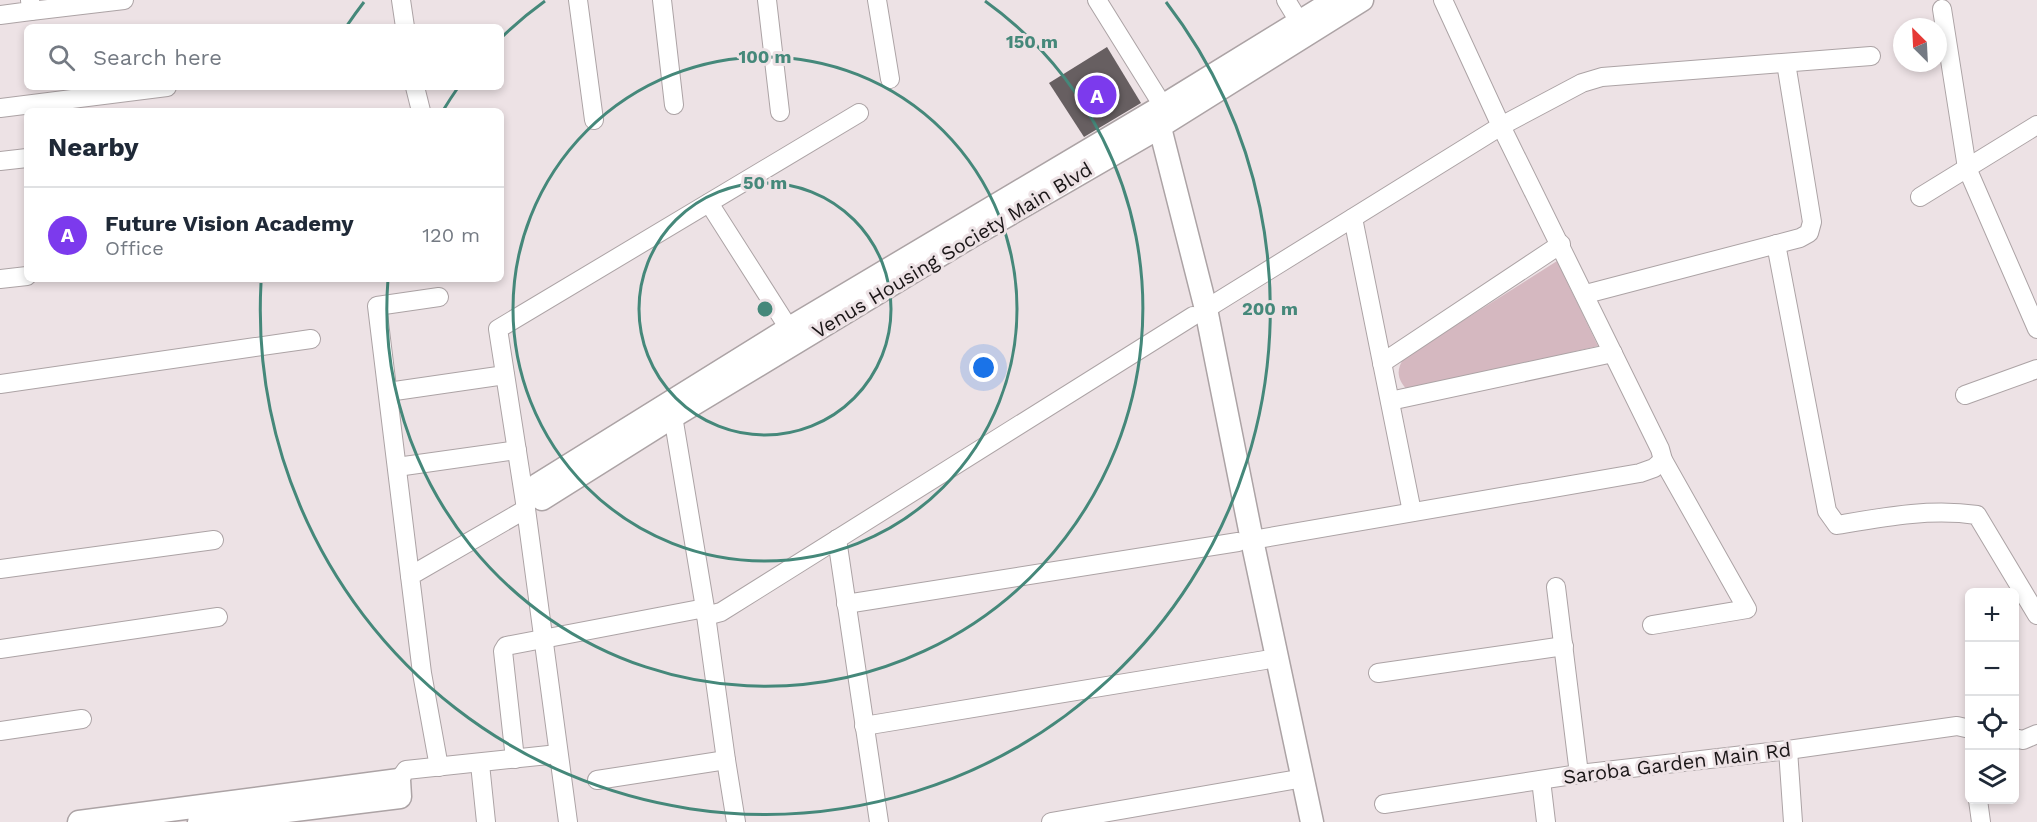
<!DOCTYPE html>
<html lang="en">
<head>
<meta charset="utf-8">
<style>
  :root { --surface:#fff; --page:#f2f2f3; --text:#1f2937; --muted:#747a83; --line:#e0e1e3; --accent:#7c3aed }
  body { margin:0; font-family:"Work Sans",sans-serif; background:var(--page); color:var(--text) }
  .controls { position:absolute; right:18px; bottom:18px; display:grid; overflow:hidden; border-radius:9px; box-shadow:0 3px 9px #0003 }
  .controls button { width:54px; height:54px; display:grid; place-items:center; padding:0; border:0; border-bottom:2px solid var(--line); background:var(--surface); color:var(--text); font:30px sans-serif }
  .compass { position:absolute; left:1893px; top:18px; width:54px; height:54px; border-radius:50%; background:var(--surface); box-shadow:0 3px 9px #0003; rotate:336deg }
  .you { position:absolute; left:984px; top:368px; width:21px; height:21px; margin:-15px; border:4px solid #fff; border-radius:50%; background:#1a73e8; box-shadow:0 0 0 9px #1a73e833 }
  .badge { display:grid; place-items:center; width:39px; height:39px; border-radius:50%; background:var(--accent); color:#fff; font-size:20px; font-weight:700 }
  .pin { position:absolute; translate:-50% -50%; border:3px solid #fff; box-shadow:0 2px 6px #0006 }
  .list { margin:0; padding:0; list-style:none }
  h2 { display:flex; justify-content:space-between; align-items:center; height:78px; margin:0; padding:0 24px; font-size:26px }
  h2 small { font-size:20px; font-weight:400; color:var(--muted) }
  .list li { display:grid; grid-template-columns:39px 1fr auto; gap:18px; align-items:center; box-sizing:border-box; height:96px; padding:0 24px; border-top:2px solid var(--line) }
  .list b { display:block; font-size:22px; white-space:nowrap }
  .list p { margin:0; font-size:20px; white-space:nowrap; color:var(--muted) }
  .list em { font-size:20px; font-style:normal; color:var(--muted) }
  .icon { flex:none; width:33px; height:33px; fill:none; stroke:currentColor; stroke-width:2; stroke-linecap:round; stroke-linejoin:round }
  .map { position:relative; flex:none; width:2037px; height:822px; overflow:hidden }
  .search { position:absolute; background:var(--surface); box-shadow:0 3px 9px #0003; left:24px; top:24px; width:480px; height:66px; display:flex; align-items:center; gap:15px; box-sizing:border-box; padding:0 21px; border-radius:9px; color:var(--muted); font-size:22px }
  .panel { position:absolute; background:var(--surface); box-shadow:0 3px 9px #0003; left:24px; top:108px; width:480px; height:174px; border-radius:9px }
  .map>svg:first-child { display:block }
</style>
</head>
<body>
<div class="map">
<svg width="2037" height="822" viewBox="0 0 2037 822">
  <rect width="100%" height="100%" fill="#ede2e5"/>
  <path fill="#d5b8c0" d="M1557,261l41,85 -190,45c-10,-11 -13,-20 -4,-33z"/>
  <path fill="#675f61" d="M1107,47l34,56 -57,34 -35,-54z"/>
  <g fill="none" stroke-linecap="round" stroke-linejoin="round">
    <g stroke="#aca3a5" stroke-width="20">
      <g id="minor">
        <path d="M401,0l4,27"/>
        <path d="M578,0l16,120"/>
        <path d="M662,0l12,105"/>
        <path d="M767,0l13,112"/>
        <path d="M877,0l13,79"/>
        <path d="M1097,0l66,106"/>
        <path d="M1286,0l20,33"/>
        <path d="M1443,0l58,126 159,323 3,11 84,149 -95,16"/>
        <path d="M1942,9l25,159 70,161"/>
        <path d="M31,11l93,-11"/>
        <path d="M0,15l31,-4 -1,-11"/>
        <path d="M415,87l6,24"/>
        <path d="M0,108l167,-21"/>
        <path d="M0,161l27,-3"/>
        <path d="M1920,197l117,-72"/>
        <path d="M709,203l86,135"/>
        <path d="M1353,218l59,294"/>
        <path d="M1776,244l51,267 10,14c47,-8 93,-17 140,-10l60,100"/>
        <path d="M0,279l27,-3"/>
        <path d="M1586,294l214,-56 9,-5 3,-11 -26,-159"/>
        <path d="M1206,309l295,-183 81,-43 20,-6 269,-21"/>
        <path d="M1382,363l179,-119"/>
        <path d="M0,384l311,-45"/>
        <path d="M388,392l117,-17"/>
        <path d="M1965,395l72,-26"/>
        <path d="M1390,401l223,-48"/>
        <path d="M671,404l34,204 21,152 10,62"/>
        <path d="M397,467l120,-17"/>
        <path d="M837,539l42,283"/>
        <path d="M1252,540l388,-67 14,-5 9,-8"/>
        <path d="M0,569l214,-29"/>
        <path d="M410,576l-33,-270 62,-9"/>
        <path d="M1556,587l23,187"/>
        <path d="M846,604l392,-62"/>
        <path d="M706,616l15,-4 472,-296"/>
        <path d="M0,649l218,-32"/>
        <path d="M1378,673l186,-27"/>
        <path d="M864,726l401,-66"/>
        <path d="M0,731l82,-12"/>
        <path d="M2014,738l9,2 14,-6"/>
        <path d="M1788,750l5,72"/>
        <path d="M515,759l-12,-108 3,-5 199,-38"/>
        <path d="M480,764l6,58"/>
        <path d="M439,767l-17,-94 -12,-97 116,-67"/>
        <path d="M399,780l7,-10 152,-16"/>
        <path d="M597,780l129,-20"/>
        <path d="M1541,780l5,42"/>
        <path d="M1978,800l3,22"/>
        <path d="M1384,804l195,-30 209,-24 169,-24 13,3"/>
        <path d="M568,822l-42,-313 -28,-180 361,-216"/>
        <path d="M1051,822l253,-44"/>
      </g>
    </g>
    <g stroke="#aca3a5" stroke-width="25">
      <g id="tertiary">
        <path d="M1335,0l-179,110 -368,219 -251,156 5,14 132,-83 296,-179 178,-103 214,-134"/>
        <path d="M1156,112l50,197 46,231 60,282"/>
        <path d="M79,822l320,-42 1,17 -201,25"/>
      </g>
    </g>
    <use href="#minor" stroke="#fff" stroke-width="18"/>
    <use href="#tertiary" stroke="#fff" stroke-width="22"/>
  </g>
  <g fill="none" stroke="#45887a" stroke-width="3">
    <circle cx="765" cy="309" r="126"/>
    <circle cx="765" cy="309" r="252"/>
    <path d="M444 109A378 378 0 0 1 457 89M502 37A378 378 0 0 1 545 1M985 1A378 378 0 1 1 388 279"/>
    <path d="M346 27A505 505 0 0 1 364 2M1166 2A505 505 0 1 1 261 283"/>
  </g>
  <g text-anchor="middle" stroke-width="6" stroke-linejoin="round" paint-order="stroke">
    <g font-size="20" fill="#1a1617" stroke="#ede2e5">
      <text transform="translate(952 250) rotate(-31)" y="7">Venus Housing Society Main Blvd</text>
      <text transform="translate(1677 763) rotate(-7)" y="7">Saroba Garden Main Rd</text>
    </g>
  </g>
  <circle cx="765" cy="309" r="9" fill="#45887a" stroke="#ede2e5" stroke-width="3"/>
  <g font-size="18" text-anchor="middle" font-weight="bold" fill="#45887a" stroke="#ede2e5" stroke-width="6" stroke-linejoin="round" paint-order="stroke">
    <text x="1032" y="48">150 m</text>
    <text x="765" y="63">100 m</text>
    <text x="765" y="189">50 m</text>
    <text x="1270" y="315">200 m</text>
  </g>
</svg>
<div class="controls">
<button>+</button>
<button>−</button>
<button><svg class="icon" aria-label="locate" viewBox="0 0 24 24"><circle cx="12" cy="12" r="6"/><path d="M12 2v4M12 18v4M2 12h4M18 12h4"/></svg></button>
<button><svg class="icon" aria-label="layers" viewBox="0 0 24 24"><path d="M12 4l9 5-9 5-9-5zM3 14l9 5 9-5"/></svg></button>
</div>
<svg class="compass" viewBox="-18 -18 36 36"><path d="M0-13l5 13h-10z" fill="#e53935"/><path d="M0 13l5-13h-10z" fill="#747a83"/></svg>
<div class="you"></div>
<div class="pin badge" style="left:1097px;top:95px">A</div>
<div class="search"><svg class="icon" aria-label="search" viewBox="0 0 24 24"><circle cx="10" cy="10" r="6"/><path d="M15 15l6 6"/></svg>Search here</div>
<section class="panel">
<h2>Nearby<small></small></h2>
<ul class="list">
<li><span class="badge">A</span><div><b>Future Vision Academy</b><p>Office</p></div><em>120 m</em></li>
</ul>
</section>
</div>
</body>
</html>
